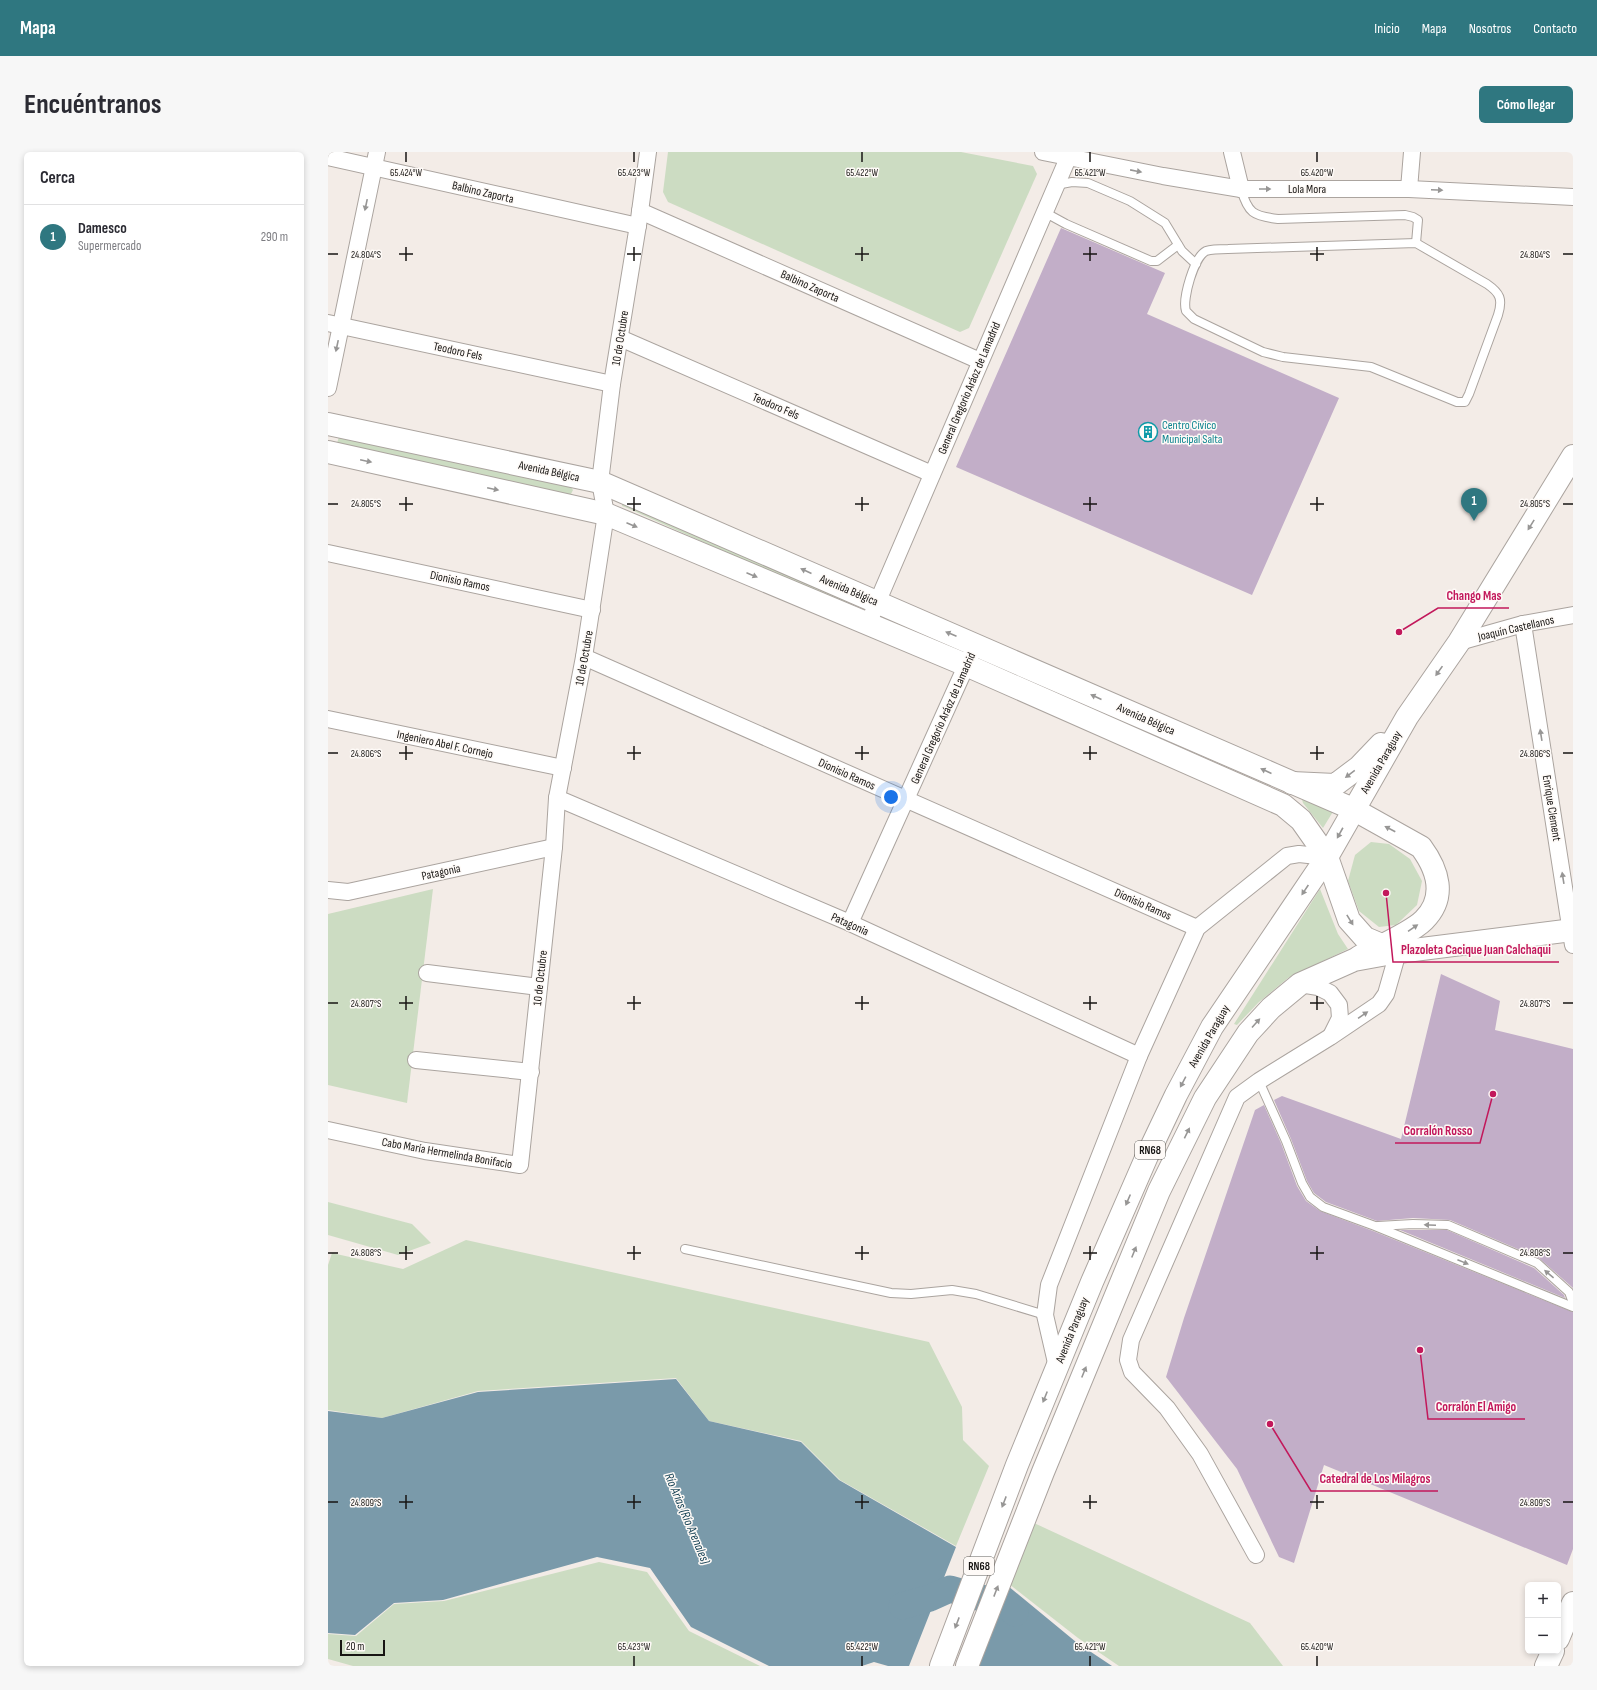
<!DOCTYPE html>
<html lang="es">
<head>
<meta charset="utf-8">
<style>
  :root { --surface:#fff; --page:#f7f7f7; --text:#2b2b33; --muted:#7c7c81; --line:#e1e1e2; --accent:#2f7780 }
  body { margin:0; font-family:"Sofia Sans Condensed",sans-serif; background:var(--page); color:var(--text) }
  .controls { position:absolute; right:12px; bottom:12px; display:grid; overflow:hidden; border-radius:6px; box-shadow:0 2px 6px #0003 }
  .controls button { width:36px; height:36px; display:grid; place-items:center; padding:0; border:0; border-bottom:1px solid var(--line); background:var(--surface); color:var(--text); font:20px sans-serif }
  .scale { position:absolute; left:12px; bottom:10px; width:45px; box-sizing:border-box; padding-left:4px; border:2px solid #171513; border-top:0; font-size:11px; line-height:14px; white-space:nowrap; color:#171513; -webkit-text-stroke:3px #fefaf7; paint-order:stroke }
  .you { position:absolute; left:563px; top:645px; width:14px; height:14px; margin:-10px; border:3px solid #fff; border-radius:50%; background:#1a73e8; box-shadow:0 0 0 6px #1a73e833 }
  .badge { display:grid; place-items:center; width:26px; height:26px; border-radius:50%; background:var(--accent); color:#fff; font-size:13px; font-weight:700 }
  .pin { position:absolute; translate:-50% -33px; filter:drop-shadow(0 1px 2px #0008) }
  .pin::after { content:''; position:absolute; top:21px; width:14px; height:12px; background:inherit; clip-path:polygon(0 0,100% 0,50% 100%) }
  .list { margin:0; padding:0; list-style:none }
  h2 { display:flex; justify-content:space-between; align-items:center; height:52px; margin:0; padding:0 16px; font-size:17px }
  h2 small { font-size:13px; font-weight:400; color:var(--muted) }
  .list li { display:grid; grid-template-columns:26px 1fr auto; gap:12px; align-items:center; box-sizing:border-box; height:64px; padding:0 16px; border-top:1px solid var(--line) }
  .list b { display:block; font-size:15px; white-space:nowrap }
  .list p { margin:0; font-size:13px; white-space:nowrap; color:var(--muted) }
  .list em { font-size:13px; font-style:normal; color:var(--muted) }
  .map { position:relative; flex:none; width:1245px; height:1514px; overflow:hidden; border-radius:6px }
  header { display:flex; align-items:center; gap:24px; box-sizing:border-box; height:56px; padding:0 20px; background:var(--accent); color:#fff }
  header strong { font-size:19px }
  nav { display:flex; gap:22px; margin-inline-start:auto; font-size:14px }
  .intro { display:flex; align-items:center; justify-content:space-between; box-sizing:border-box; height:96px; padding:0 24px }
  h1 { margin:0; font-size:28px }
  .button { padding:10px 18px; border-radius:6px; background:var(--accent); color:#fff; font-size:14px; font-weight:700 }
  main { display:flex; gap:24px; padding:0 24px }
  aside { flex:1; background:var(--surface); border-radius:6px; box-shadow:0 2px 6px #0003 }
  .map>svg:first-child { display:block }
</style>
</head>
<body>
<header>
<strong>Mapa</strong>
<nav><a>Inicio</a><a>Mapa</a><a>Nosotros</a><a>Contacto</a></nav>
</header>
<div class="intro"><h1>Encuéntranos</h1><a class="button">Cómo llegar</a></div>
<main>
<aside>
<h2>Cerca<small></small></h2>
<ul class="list">
<li><span class="badge">1</span><div><b>Damesco</b><p>Supermercado</p></div><em>290 m</em></li>
</ul>
</aside>
<div class="map">
<svg width="1245" height="1514" viewBox="0 0 1245 1514">
  <rect width="100%" height="100%" fill="#f3ece7"/>
  <g fill="#ccdcc2">
    <path d="M340,0h293l72,14 4,8 -68,154 -9,4 -292,-130 -5,-10z"/>
    <path d="M11,285l231,49 3,4 -3,6 -233,-53z"/>
    <path d="M294,349l232,99 -2,6h-6l-221,-99 -3,-1z"/>
    <path d="M973,644l33,14 -11,18 -20,-25z"/>
    <path d="M1043,690l18,2 21,15 12,22 -5,24 -21,20 -17,2 -20,-16 -11,-30 7,-26z"/>
    <path d="M105,737l-26,214 -79,-18v-171z"/>
    <path d="M992,737l18,45 10,15 -60,29 -29,24 -22,23 -3,-1z"/>
    <path d="M0,1050l84,22 19,19 -33,12 -70,-20z"/>
    <path d="M138,1088l463,102 33,65 1,33 26,26 -33,80 -116,-66 -39,-39 -92,-20 -33,-43 -198,13 -96,27 -54,-8v-145l4,-12 71,16z"/>
    <path d="M706,1371l216,100 33,43h-164l-41,-28 -69,-54z"/>
    <path d="M271,1410l48,10 42,59 71,35h-407l-25,-7v-25l28,2 38,-32 50,-3z"/>
  </g>
  <g fill="#7a9aaa">
    <path d="M348,1227l33,42 92,21 38,38 117,67 -47,119h-21l-14,-4 -12,4h-93l-78,-39 -41,-59 -53,-11 -154,43 -49,3 -39,32 -27,-2v-222l54,7 96,-26z"/>
    <path d="M680,1434l68,56 36,24h-135z"/>
  </g>
  <g fill="none" stroke-linecap="round" stroke-linejoin="round">
    <path stroke="#7a9aaa" stroke-width="27" d="M574,1454l28,-8 20,-9 56,16 9,8"/>
  </g>
  <g fill="#c2aec8">
    <path d="M733,76l104,45 -18,41 192,84 -87,197 -296,-128z"/>
    <path d="M1113,822l59,27 -5,29 78,19v239l-34,-30 -89,-38 -37,-2 -36,3 -51,-19 -12,-9 -7,-12 -16,-42 -17,-39 8,-4 119,43z"/>
    <path d="M936,953l17,38 16,43 9,15 14,10 53,20 200,81v237l-6,16 -243,-100 -30,98 -15,-6 -42,-88 -71,-92 18,-59 71,-208z"/>
    <path d="M1072,1078h47l87,38 30,27 1,3z"/>
  </g>
  <g fill="none" stroke-linecap="round" stroke-linejoin="round">
    <g stroke="#aba49f" stroke-width="10">
      <g id="service">
        <path d="M728,33l16,-3 16,1 42,18 35,22 17,28 14,13"/>
        <path d="M913,37c7,24 12,27 37,30l127,-4 8,2 5,3 -2,23"/>
        <path d="M716,60l22,12 85,37h6l21,-16"/>
        <path d="M1088,91l71,41c13,9 16,15 11,31l-29,79 -4,8h-8l-86,-35 -88,-10 -20,-5 -69,-33 -8,-8c-4,-12 8,-54 20,-60 6,-2 16,-2 22,-2z"/>
        <path d="M931,929l27,60 16,42 8,14 13,10 52,19 198,81"/>
        <path d="M1050,1074l35,-2 35,1 89,38 32,29 4,11"/>
        <path d="M357,1097l206,44 20,1 41,-4 24,4 69,21"/>
      </g>
    </g>
    <g stroke="#aba49f" stroke-width="18">
      <g id="minor">
        <path d="M715,0l120,24 78,13h168l164,8"/>
        <path d="M904,0l9,37"/>
        <path d="M0,5l310,69"/>
        <path d="M1081,37l3,-37"/>
        <path d="M312,59l340,150"/>
        <path d="M0,171l284,61"/>
        <path d="M292,186l312,136"/>
        <path d="M0,236l49,-236"/>
        <path d="M0,401l264,57"/>
        <path d="M540,472l200,-466 -1,-6"/>
        <path d="M1195,472l50,321"/>
        <path d="M1131,490l64,-18 50,-9"/>
        <path d="M256,505l613,271"/>
        <path d="M0,567l235,49"/>
        <path d="M229,646l293,125 289,133"/>
        <path d="M0,738l20,2 206,-45"/>
        <path d="M522,771l121,-268"/>
        <path d="M99,821l112,14"/>
        <path d="M972,832l18,3 12,6 9,12 1,13 -9,18"/>
        <path d="M88,908l115,12"/>
        <path d="M0,978l97,21 95,14 34,-318 3,-49 27,-141 22,-143 -6,-32 12,-98 27,-165 9,-67"/>
        <path d="M729,1215l-12,-52 4,-30 90,-229 58,-128 90,-72 12,-2 28,3"/>
        <path d="M928,1403l-56,-101 -33,-46 -35,-36 -4,-12 3,-20 106,-243 22,-16 71,-44 49,-33 7,-10 12,-42"/>
      </g>
    </g>
    <g stroke="#aba49f" stroke-width="24">
      <g id="secondary">
        <path d="M0,272l272,58 753,327 68,38c17,23 26,50 3,73 -13,13 -48,28 -65,37"/>
        <path d="M0,300l278,62 360,151 317,140 18,15 26,37 22,63 16,18 26,11"/>
        <path d="M1230,1487l15,-36"/>
        <path d="M1218,1514l7,-15"/>
      </g>
    </g>
    <g stroke="#aba49f" stroke-width="24">
      <g id="primary">
        <path d="M964,631l43,2 24,-18 22,-23"/>
        <path d="M613,1514l76,-201 75,-183 55,-126 29,-61 36,-68 115,-170 80,-140 52,-75 114,-186"/>
        <path d="M639,1514l76,-194 116,-281 46,-93 43,-65 23,-25 29,-24 54,-24 44,-8 175,-22"/>
      </g>
    </g>
    <use href="#service" stroke="#fff" stroke-width="8"/>
    <use href="#minor" stroke="#fff" stroke-width="16"/>
    <use href="#secondary" stroke="#fff" stroke-width="22"/>
    <use href="#primary" stroke="#fff" stroke-width="22"/>
  </g>
  <defs><path id="oneway-solid" d="M-6-.8H1V-3.2L6.5 0L1 3.2V.8H-6Z"/></defs>
  <g fill="#979695">
    <use href="#oneway-solid" transform="translate(808 19) rotate(11)"/>
    <use href="#oneway-solid" transform="translate(937 37)"/>
    <use href="#oneway-solid" transform="translate(1109 38) rotate(3)"/>
    <use href="#oneway-solid" transform="translate(38 53) rotate(102)"/>
    <use href="#oneway-solid" transform="translate(9 194) rotate(102)"/>
    <use href="#oneway-solid" transform="translate(38 309) rotate(12)"/>
    <use href="#oneway-solid" transform="translate(165 337) rotate(12)"/>
    <use href="#oneway-solid" transform="translate(304 373) rotate(23)"/>
    <use href="#oneway-solid" transform="translate(1203 373) rotate(122)"/>
    <use href="#oneway-solid" transform="translate(478 419) rotate(-156)"/>
    <use href="#oneway-solid" transform="translate(424 423) rotate(23)"/>
    <use href="#oneway-solid" transform="translate(623 482) rotate(-157)"/>
    <use href="#oneway-solid" transform="translate(1111 519) rotate(125)"/>
    <use href="#oneway-solid" transform="translate(768 545) rotate(-156)"/>
    <use href="#oneway-solid" transform="translate(1213 583) rotate(-99)"/>
    <use href="#oneway-solid" transform="translate(938 619) rotate(-156)"/>
    <use href="#oneway-solid" transform="translate(1022 622) rotate(143)"/>
    <use href="#oneway-solid" transform="translate(1062 677) rotate(-152)"/>
    <use href="#oneway-solid" transform="translate(1012 681) rotate(119)"/>
    <use href="#oneway-solid" transform="translate(1235 726) rotate(-99)"/>
    <use href="#oneway-solid" transform="translate(977 738) rotate(124)"/>
    <use href="#oneway-solid" transform="translate(1022 768) rotate(58)"/>
    <use href="#oneway-solid" transform="translate(1085 776) rotate(-34)"/>
    <use href="#oneway-solid" transform="translate(1035 863) rotate(-34)"/>
    <use href="#oneway-solid" transform="translate(928 871) rotate(-48)"/>
    <use href="#oneway-solid" transform="translate(855 930) rotate(118)"/>
    <use href="#oneway-solid" transform="translate(859 981) rotate(-64)"/>
    <use href="#oneway-solid" transform="translate(800 1048) rotate(113)"/>
    <use href="#oneway-solid" transform="translate(1102 1073) rotate(-178)"/>
    <use href="#oneway-solid" transform="translate(806 1100) rotate(-68)"/>
    <use href="#oneway-solid" transform="translate(1135 1110) rotate(22)"/>
    <use href="#oneway-solid" transform="translate(1221 1122) rotate(-140)"/>
    <use href="#oneway-solid" transform="translate(756 1220) rotate(-68)"/>
    <use href="#oneway-solid" transform="translate(717 1245) rotate(112)"/>
    <use href="#oneway-solid" transform="translate(676 1350) rotate(111)"/>
    <use href="#oneway-solid" transform="translate(668 1439) rotate(-69)"/>
    <use href="#oneway-solid" transform="translate(629 1471) rotate(111)"/>
  </g>
  <path fill="none" stroke="#171513" stroke-width="1.5" d="M78,0v10M306,0v10M534,0v10M762,0v10M989,0v10M78,95v14M306,95v14M534,95v14M762,95v14M989,95v14M0,102h10M71,102h14M299,102h14M527,102h14M755,102h14M982,102h14M1235,102h10M78,345v14M306,345v14M534,345v14M762,345v14M989,345v14M0,352h10M71,352h14M299,352h14M527,352h14M755,352h14M982,352h14M1235,352h10M78,594v14M306,594v14M534,594v14M762,594v14M989,594v14M0,601h10M71,601h14M299,601h14M527,601h14M755,601h14M982,601h14M1235,601h10M78,844v14M306,844v14M534,844v14M762,844v14M989,844v14M0,851h10M71,851h14M299,851h14M527,851h14M755,851h14M982,851h14M1235,851h10M78,1094v14M306,1094v14M534,1094v14M762,1094v14M989,1094v14M0,1101h10M71,1101h14M299,1101h14M527,1101h14M755,1101h14M982,1101h14M1235,1101h10M78,1343v14M306,1343v14M534,1343v14M762,1343v14M989,1343v14M0,1350h10M71,1350h14M299,1350h14M527,1350h14M755,1350h14M982,1350h14M1235,1350h10M306,1504v10M534,1504v10M762,1504v10M989,1504v10"/>
  <defs>
    <g id="building-ring" transform="scale(1)"><circle r="9.5" fill="#fefaf7" stroke="#0f9aa8" stroke-width="1.5"/><path d="M-4-6H4V6H1V3H-1V6H-4ZM-2.5-4.3h1.7v1.8h-1.7ZM.8-4.3h1.7v1.8H.8ZM-2.5-1h1.7V.8h-1.7ZM.8-1h1.7V.8H.8Z" fill="#0f9aa8"/></g>
  </defs>
  <g fill-rule="evenodd">
    <use href="#building-ring" x="820" y="280"/>
  </g>
  <g text-anchor="middle" stroke-width="3" stroke-linejoin="round" paint-order="stroke">
    <g fill="#fefaf7" stroke="#5c5a57" stroke-width="1">
      <rect x="807" y="989" width="30" height="18" rx="3"/>
      <rect x="636" y="1405" width="30" height="18" rx="3"/>
    </g>
    <g font-size="11" font-weight="bold" fill="#171513">
      <text x="822" y="1002">RN68</text>
      <text x="651" y="1418">RN68</text>
    </g>
    <g font-size="12" fill="#171513" stroke="#fefaf7">
      <text x="979" y="41">Lola Mora</text>
      <text transform="translate(155 40) rotate(13)" y="4">Balbino Zaporta</text>
      <text transform="translate(482 134) rotate(24)" y="4">Balbino Zaporta</text>
      <text transform="translate(292 186) rotate(-81)" y="4">10 de Octubre</text>
      <text transform="translate(130 199) rotate(12)" y="4">Teodoro Fels</text>
      <text transform="translate(641 236) rotate(-67)" y="4">General Gregorio Aráoz de Lamadrid</text>
      <text transform="translate(448 254) rotate(23)" y="4">Teodoro Fels</text>
      <text transform="translate(221 319) rotate(12)" y="4">Avenida Bélgica</text>
      <text transform="translate(132 429) rotate(12)" y="4">Dionisio Ramos</text>
      <text transform="translate(521 438) rotate(23)" y="4">Avenida Bélgica</text>
      <text transform="translate(1188 476) rotate(-13)" y="4">Joaquín Castellanos</text>
      <text transform="translate(256 506) rotate(-80)" y="4">10 de Octubre</text>
      <text transform="translate(615 566) rotate(-66)" y="4">General Gregorio Aráoz de Lamadrid</text>
      <text transform="translate(818 567) rotate(24)" y="4">Avenida Bélgica</text>
      <text transform="translate(117 592) rotate(12)" y="4">Ingeniero Abel F. Cornejo</text>
      <text transform="translate(1053 610) rotate(-60)" y="4">Avenida Paraguay</text>
      <text transform="translate(519 622) rotate(24)" y="4">Dionisio Ramos</text>
      <text transform="translate(1224 656) rotate(81)" y="4">Enrique Clement</text>
      <text transform="translate(113 720) rotate(-12)" y="4">Patagonia</text>
      <text transform="translate(815 752) rotate(24)" y="4">Dionisio Ramos</text>
      <text transform="translate(522 772) rotate(24)" y="4">Patagonia</text>
      <text transform="translate(212 826) rotate(-84)" y="4">10 de Octubre</text>
      <text transform="translate(881 884) rotate(-60)" y="4">Avenida Paraguay</text>
      <text transform="translate(119 1001) rotate(10)" y="4">Cabo María Hermelinda Bonifacio</text>
      <text transform="translate(744 1178) rotate(-68)" y="4">Avenida Paraguay</text>
    </g>
    <g font-size="12" fill="#0d838f" stroke="#fefaf7" text-anchor="start">
      <text x="834" y="277">Centro Cívico<tspan x="834" dy="14">Municipal Salta</tspan></text>
    </g>
    <g font-size="13" font-style="italic" fill="#123f52" stroke="#fefaf7">
      <text transform="translate(360 1366) rotate(67)" y="5">Río Arias (Río Arenales)</text>
    </g>
  </g>
  <g font-size="10" text-anchor="middle" fill="#171513" stroke="#fefaf7" stroke-width="3" stroke-linejoin="round" paint-order="stroke">
    <text x="78" y="24">65.424°W</text>
    <text x="306" y="24">65.423°W</text>
    <text x="534" y="24">65.422°W</text>
    <text x="762" y="24">65.421°W</text>
    <text x="989" y="24">65.420°W</text>
    <text x="38" y="106">24.804°S</text>
    <text x="1207" y="106">24.804°S</text>
    <text x="38" y="355">24.805°S</text>
    <text x="1207" y="355">24.805°S</text>
    <text x="38" y="605">24.806°S</text>
    <text x="1207" y="605">24.806°S</text>
    <text x="38" y="855">24.807°S</text>
    <text x="1207" y="855">24.807°S</text>
    <text x="38" y="1104">24.808°S</text>
    <text x="1207" y="1104">24.808°S</text>
    <text x="38" y="1354">24.809°S</text>
    <text x="1207" y="1354">24.809°S</text>
    <text x="306" y="1498">65.423°W</text>
    <text x="534" y="1498">65.422°W</text>
    <text x="762" y="1498">65.421°W</text>
    <text x="989" y="1498">65.420°W</text>
  </g>
  <path fill="none" stroke="#c2185b" stroke-width="1.5" d="M1071 480L1110 456H1181M1058 741L1065 810H1231M1165 942L1152 991H1067M1092 1198L1100 1267H1197M942 1272L983 1339H1110"/>
  <g fill="#c2185b" stroke="#fefaf7" stroke-width="1.5">
    <circle cx="1071" cy="480" r="4"/>
    <circle cx="1058" cy="741" r="4"/>
    <circle cx="1165" cy="942" r="4"/>
    <circle cx="1092" cy="1198" r="4"/>
    <circle cx="942" cy="1272" r="4"/>
  </g>
  <g font-size="13" text-anchor="middle" font-weight="bold" fill="#c2185b" stroke="#fefaf7" stroke-width="3" stroke-linejoin="round" paint-order="stroke">
    <text x="1146" y="448">Chango Mas</text>
    <text x="1148" y="802">Plazoleta Cacique Juan Calchaqui</text>
    <text x="1110" y="983">Corralón Rosso</text>
    <text x="1148" y="1259">Corralón El Amigo</text>
    <text x="1047" y="1331">Catedral de Los Milagros</text>
  </g>
</svg>
<div class="controls">
<button>+</button>
<button>−</button>
</div>
<div class="scale">20 m</div>
<div class="you"></div>
<div class="pin badge" style="left:1146px;top:369px">1</div>
</div>
</main>
</body>
</html>
